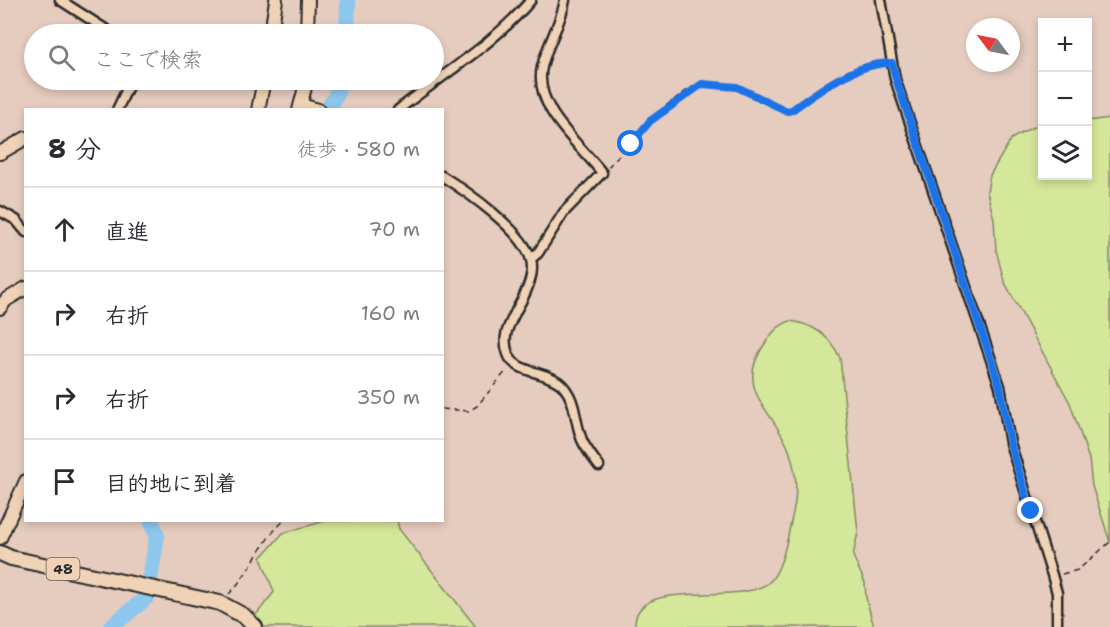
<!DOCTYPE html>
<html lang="ja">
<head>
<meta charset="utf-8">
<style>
  :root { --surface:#fff; --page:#f2f2f3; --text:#2b2b33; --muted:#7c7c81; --line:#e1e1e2 }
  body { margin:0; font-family:"Shantell Sans","Klee One",sans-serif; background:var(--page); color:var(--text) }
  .controls { position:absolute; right:18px; top:18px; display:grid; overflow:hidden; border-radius:0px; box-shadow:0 3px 9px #0003 }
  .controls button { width:54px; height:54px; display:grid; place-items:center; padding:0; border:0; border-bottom:2px solid var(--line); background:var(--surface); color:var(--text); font:30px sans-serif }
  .compass { position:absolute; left:966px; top:18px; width:54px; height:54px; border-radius:50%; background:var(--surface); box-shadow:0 3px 9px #0003; rotate:302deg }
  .stop { position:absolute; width:18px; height:18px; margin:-14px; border:4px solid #1a73e8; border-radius:50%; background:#fff }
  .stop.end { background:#1a73e8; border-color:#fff; box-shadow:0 2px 6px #0008 }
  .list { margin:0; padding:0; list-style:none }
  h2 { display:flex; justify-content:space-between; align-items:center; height:78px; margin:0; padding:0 24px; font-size:26px }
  h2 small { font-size:20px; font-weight:400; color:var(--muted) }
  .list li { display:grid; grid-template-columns:39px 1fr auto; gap:18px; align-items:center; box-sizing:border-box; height:84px; padding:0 24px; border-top:2px solid var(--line) }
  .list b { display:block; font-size:22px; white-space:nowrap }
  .list em { font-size:20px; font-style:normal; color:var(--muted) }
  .icon { flex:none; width:33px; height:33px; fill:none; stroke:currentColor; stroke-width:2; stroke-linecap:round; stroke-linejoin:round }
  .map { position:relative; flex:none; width:1110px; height:627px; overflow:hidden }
  .search { position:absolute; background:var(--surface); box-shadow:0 3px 9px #0003; left:24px; top:24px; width:420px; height:66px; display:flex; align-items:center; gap:15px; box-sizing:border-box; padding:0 21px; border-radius:33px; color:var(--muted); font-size:22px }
  .panel { position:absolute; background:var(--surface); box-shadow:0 3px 9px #0003; left:24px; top:108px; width:420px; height:414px; border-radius:0px }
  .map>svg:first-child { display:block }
</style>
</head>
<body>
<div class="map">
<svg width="1110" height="627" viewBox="0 0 1110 627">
  <rect width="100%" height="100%" fill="#e6ccbf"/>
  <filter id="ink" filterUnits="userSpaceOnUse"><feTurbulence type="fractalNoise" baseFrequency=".0167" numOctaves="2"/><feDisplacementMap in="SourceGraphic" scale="12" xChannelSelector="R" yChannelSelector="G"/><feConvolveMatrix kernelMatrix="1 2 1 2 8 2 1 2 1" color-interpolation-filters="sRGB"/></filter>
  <g filter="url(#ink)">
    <g fill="#d5e79a" stroke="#808962" stroke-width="1.5">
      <path d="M1110,118v424l-18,-56 -3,-27 -19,-56 -66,-122 -8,-31 -2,-31 -7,-27 3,-17 21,-36 20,-11 11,-3v51h46v-55z"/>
      <path d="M790,321c24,3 40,15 50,37l18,174 -5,24 12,27 1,15 8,29h-239c-3,-56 114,-15 138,-49 12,-18 15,-45 20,-65 5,-21 3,-43 -4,-63 -15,-40 -56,-60 -25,-105 8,-12 13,-19 26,-24z"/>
      <path d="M325,521h72l2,8 77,98h-216l-5,-11 19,-24 -13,-34 22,-25z"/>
    </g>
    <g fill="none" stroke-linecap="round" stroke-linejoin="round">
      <g stroke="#8ec7ed" stroke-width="16">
        <path d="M347,34l1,-34"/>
        <path d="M327,110l9,-14 4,-16"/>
        <path d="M111,627l36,-30 10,-61 -6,-16"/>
      </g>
      <g stroke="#2b2b2b" stroke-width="13">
        <g id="street">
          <path d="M60,0l53,34"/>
          <path d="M881,0l14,79 105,307 10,57 42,132 5,18v34"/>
          <path d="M117,110l14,-30"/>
          <path d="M398,110c45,-36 96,-66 133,-110"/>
          <path d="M442,176c24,15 82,55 89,84 4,14 -6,35 -13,47 -8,17 -17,28 -10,47 7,20 39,16 54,31 15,16 12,35 20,55 4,9 11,18 17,26"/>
          <path d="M0,211l16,9 10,12"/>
          <path d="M531,259l7,-6 26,-41 38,-39c-22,-29 -69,-65 -60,-106 5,-23 19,-43 23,-67"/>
        </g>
      </g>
      <g stroke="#2b2b2b" stroke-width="16">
        <g id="secondary">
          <path d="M271,34l5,-34"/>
          <path d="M307,34l1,-34"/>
          <path d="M301,105l17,5"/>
          <path d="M258,110l6,-30"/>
          <path d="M299,110l8,-30"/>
          <path d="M0,153l26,-15"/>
          <path d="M0,308l6,-8 20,-12"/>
          <path d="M0,538l26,-57"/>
        </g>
      </g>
      <g stroke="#2b2b2b" stroke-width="18">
        <path id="primary" d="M0,553l11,5 209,45 24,13 11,11"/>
      </g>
      <g stroke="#2b2b2b" stroke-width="1.5" stroke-dasharray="6 4.5" stroke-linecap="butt">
        <path d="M608,167c21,-22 66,-79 97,-83 28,-4 59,13 82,27l5,-1 54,-34 36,-13"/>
        <path d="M442,409l27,2 8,-5 30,-36"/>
        <path d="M1062,574l16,-4 32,-28"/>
        <path d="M229,594c22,-22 32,-54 56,-74"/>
      </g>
      <use href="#street" stroke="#f0d3b6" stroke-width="8"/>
      <use href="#secondary" stroke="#f0d3b6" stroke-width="12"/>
      <use href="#primary" stroke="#f0d3b6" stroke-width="14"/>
    </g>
  </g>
  <g fill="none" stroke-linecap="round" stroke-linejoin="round" filter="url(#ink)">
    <path stroke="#1a73e8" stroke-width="8" d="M631,144l19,-23 52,-37 35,3 50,24 5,-1c29,-21 63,-47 100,-47l4,16 104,307 10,57 21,68"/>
  </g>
  <g text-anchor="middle" stroke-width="5" stroke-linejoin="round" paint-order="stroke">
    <rect fill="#f0d3b6" stroke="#665d55" stroke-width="1.5" x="46.5" y="558" width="33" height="22" rx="4.5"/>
    <g font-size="14" font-weight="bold" fill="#2b2b2b">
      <text x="63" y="574">48</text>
    </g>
  </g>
</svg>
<div class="controls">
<button>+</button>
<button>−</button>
<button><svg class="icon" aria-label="layers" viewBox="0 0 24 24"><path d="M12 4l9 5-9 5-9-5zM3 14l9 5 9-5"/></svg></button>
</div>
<svg class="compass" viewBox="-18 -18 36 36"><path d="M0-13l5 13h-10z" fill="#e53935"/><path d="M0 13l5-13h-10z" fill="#7c7c81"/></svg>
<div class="stop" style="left:631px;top:144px"></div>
<div class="stop end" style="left:1031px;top:511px"></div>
<div class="search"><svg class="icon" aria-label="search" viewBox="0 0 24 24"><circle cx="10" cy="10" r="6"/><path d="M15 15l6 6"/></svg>ここで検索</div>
<section class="panel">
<h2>8 分<small>徒歩 · 580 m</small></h2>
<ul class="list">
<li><svg class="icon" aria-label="ahead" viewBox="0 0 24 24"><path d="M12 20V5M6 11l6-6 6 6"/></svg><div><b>直進</b></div><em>70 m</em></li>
<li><svg class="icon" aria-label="right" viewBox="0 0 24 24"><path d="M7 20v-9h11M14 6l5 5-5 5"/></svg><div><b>右折</b></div><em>160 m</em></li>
<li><svg class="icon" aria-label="right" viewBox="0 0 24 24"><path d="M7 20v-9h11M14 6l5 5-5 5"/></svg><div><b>右折</b></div><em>350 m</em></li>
<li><svg class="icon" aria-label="arrive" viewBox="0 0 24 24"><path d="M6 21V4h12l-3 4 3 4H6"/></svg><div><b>目的地に到着</b></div></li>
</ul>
</section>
</div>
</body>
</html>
